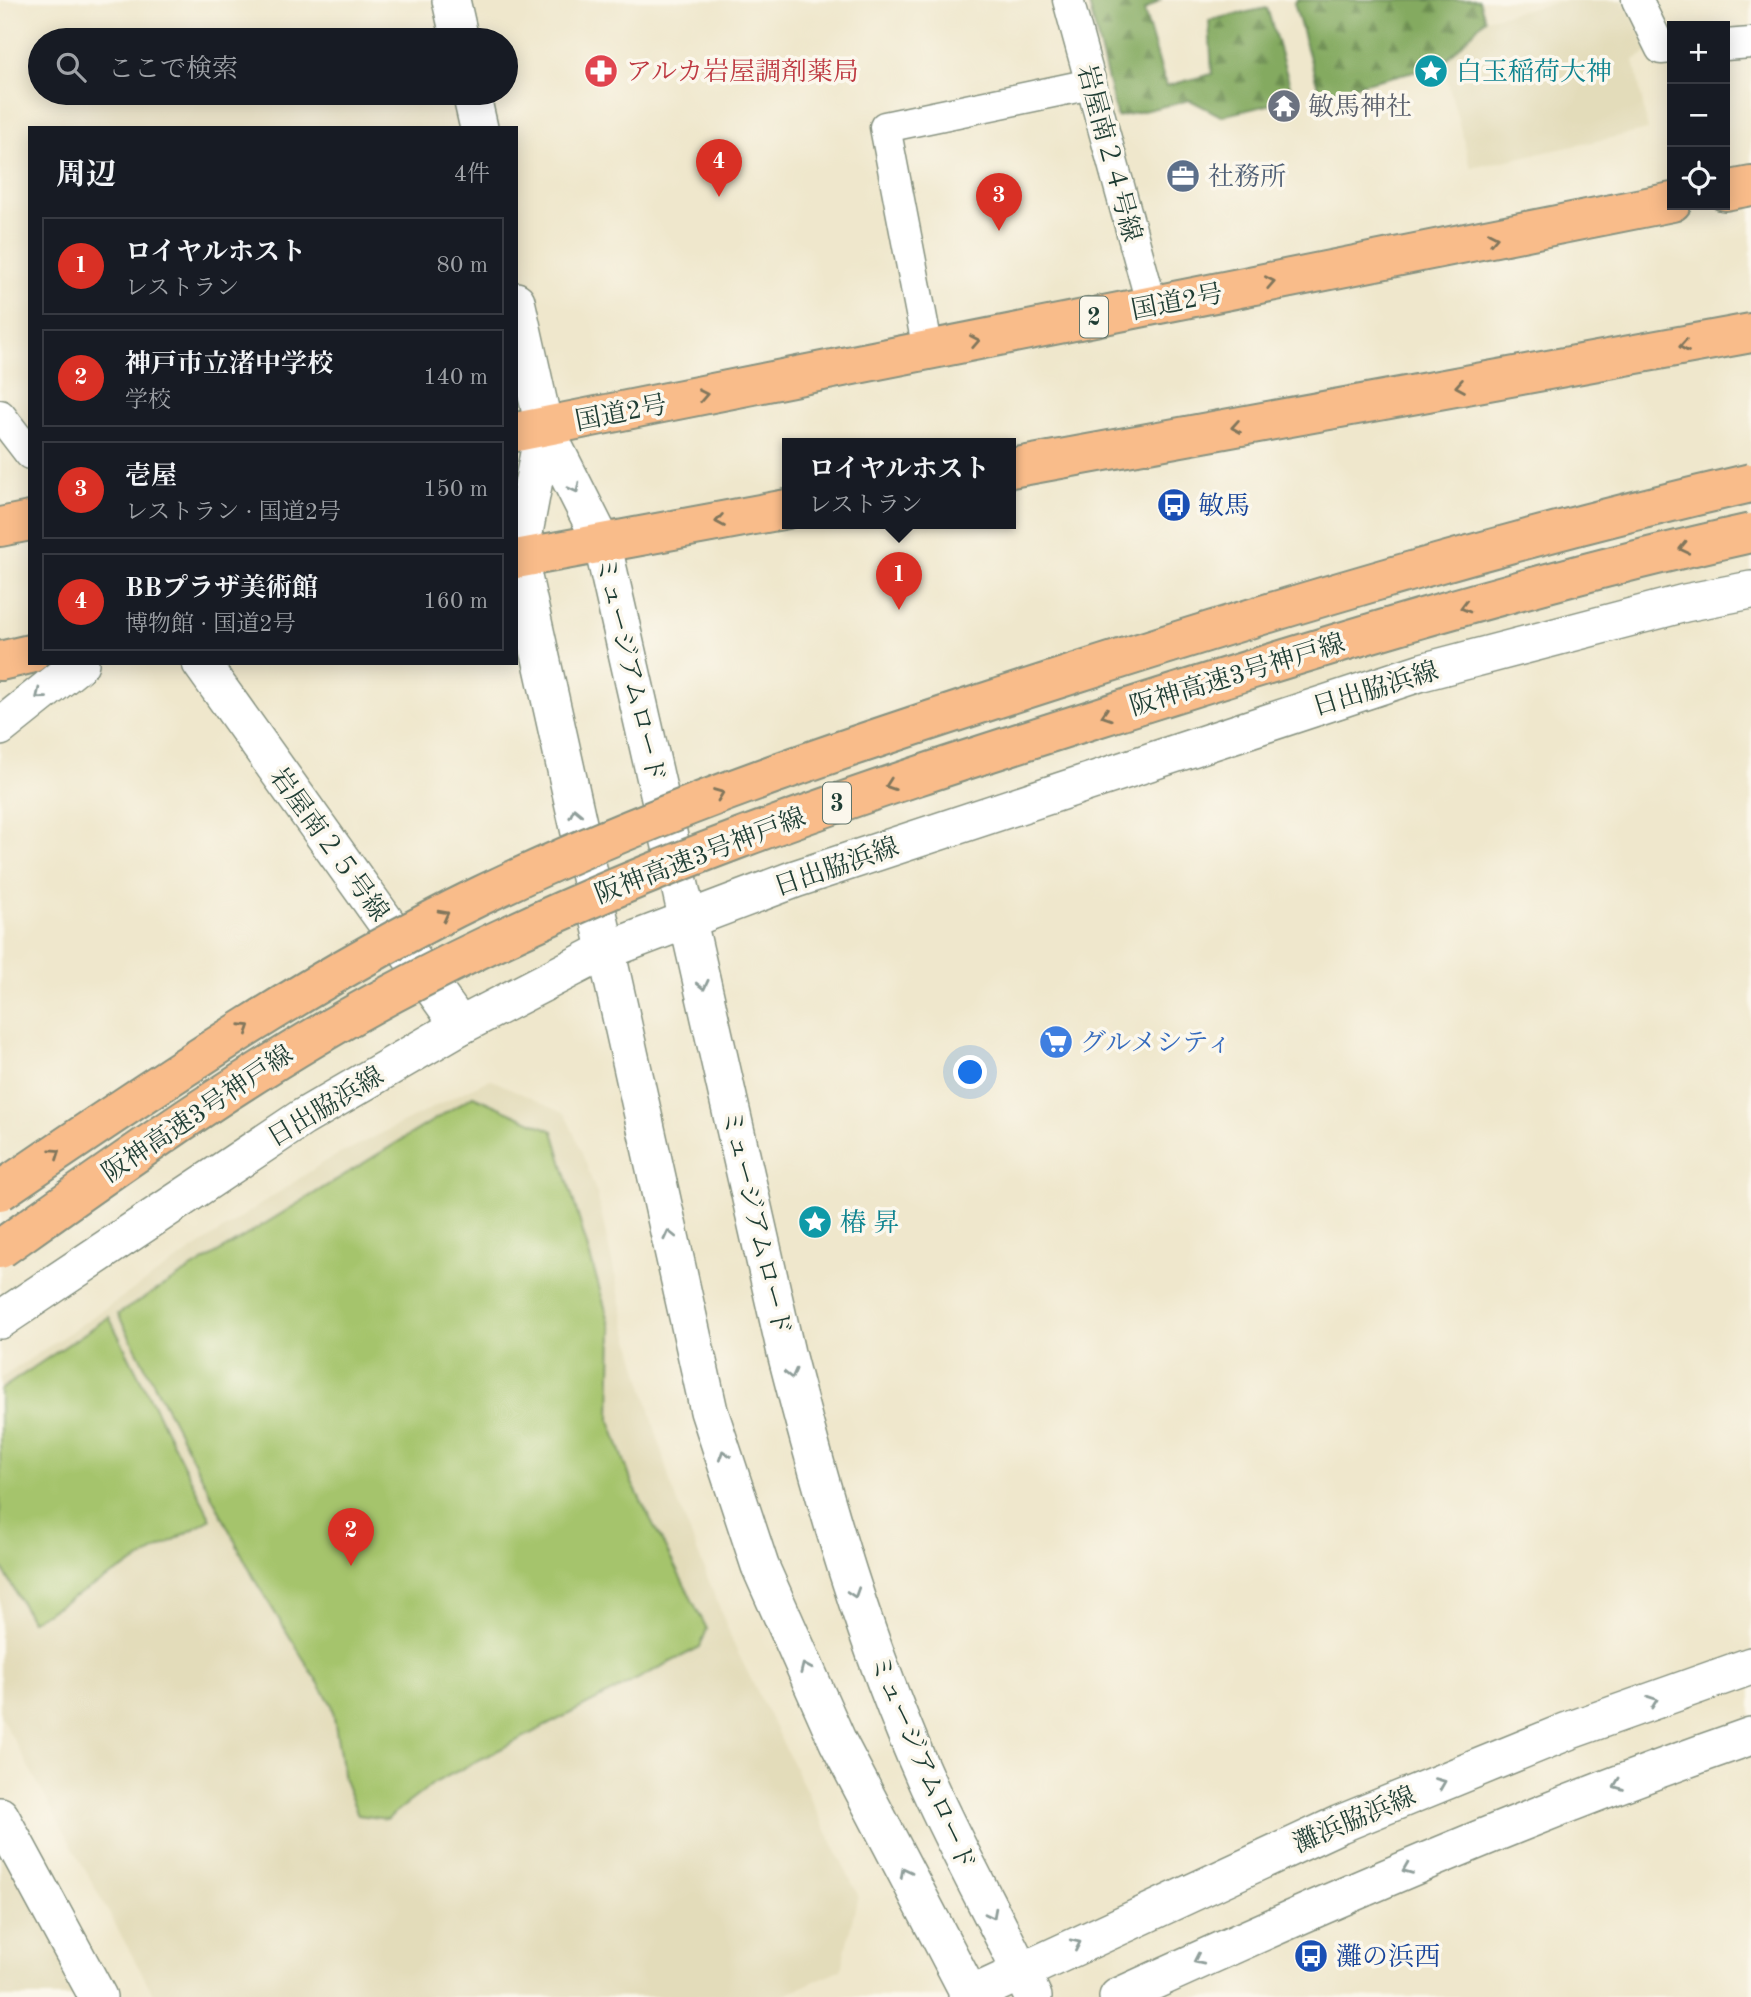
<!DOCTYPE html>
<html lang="ja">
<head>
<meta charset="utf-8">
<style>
  :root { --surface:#171b24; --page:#20242c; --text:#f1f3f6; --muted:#9ea1a6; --line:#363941; --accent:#d93025 }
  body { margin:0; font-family:"Old Standard TT","Noto Serif JP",serif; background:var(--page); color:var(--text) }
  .controls { position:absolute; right:21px; top:21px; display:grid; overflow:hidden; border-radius:0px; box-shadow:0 4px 18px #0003 }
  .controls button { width:63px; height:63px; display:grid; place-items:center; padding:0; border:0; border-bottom:2px solid var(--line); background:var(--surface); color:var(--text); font:35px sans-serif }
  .you { position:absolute; left:971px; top:1073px; width:24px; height:24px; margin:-18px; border:5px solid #fff; border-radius:50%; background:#1a73e8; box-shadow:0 0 0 10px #1a73e833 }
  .badge { display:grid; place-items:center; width:46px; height:46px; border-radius:50%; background:var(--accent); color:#fff; font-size:23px; font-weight:700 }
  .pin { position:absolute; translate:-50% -58px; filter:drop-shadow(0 2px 4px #0008) }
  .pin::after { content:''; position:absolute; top:37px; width:24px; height:21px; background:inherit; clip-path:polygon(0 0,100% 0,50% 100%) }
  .popup { position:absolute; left:782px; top:438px; width:234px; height:91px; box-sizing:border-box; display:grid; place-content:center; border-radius:0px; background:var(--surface); filter:drop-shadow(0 2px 5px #0005); font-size:23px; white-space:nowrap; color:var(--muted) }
  .popup b { font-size:26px; color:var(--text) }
  .popup::after { content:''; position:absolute; left:50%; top:100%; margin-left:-14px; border:14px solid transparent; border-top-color:var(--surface) }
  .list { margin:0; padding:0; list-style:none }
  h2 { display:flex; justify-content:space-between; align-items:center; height:91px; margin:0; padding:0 28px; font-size:30px }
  h2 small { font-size:23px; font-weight:400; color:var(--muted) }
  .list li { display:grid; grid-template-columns:46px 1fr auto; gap:21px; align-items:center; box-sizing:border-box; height:98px; margin:0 14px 14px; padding:0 14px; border:2px solid var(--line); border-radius:0px }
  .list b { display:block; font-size:26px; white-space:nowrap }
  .list p { margin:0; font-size:23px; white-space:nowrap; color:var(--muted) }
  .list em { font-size:23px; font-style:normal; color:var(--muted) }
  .icon { flex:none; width:38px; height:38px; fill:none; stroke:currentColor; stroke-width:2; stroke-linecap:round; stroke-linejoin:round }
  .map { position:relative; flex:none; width:1751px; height:1997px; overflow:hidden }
  .search { position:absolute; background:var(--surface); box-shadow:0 4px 18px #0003; left:28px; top:28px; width:490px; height:77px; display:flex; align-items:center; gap:18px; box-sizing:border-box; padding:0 24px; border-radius:38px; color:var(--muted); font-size:26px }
  .panel { position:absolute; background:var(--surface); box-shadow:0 4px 18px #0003; left:28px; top:126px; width:490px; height:539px; border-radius:0px }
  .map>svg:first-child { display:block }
</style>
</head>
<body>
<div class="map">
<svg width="1751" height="1997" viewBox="0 0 1751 1997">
  <defs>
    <pattern id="forest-firs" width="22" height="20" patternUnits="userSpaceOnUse" patternTransform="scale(1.75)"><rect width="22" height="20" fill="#84aa60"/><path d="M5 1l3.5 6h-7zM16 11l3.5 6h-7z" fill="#6b8c50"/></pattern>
  </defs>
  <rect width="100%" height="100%" fill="#fbf7ec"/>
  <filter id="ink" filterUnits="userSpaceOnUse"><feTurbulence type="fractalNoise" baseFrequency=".0143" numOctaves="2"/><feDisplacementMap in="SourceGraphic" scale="14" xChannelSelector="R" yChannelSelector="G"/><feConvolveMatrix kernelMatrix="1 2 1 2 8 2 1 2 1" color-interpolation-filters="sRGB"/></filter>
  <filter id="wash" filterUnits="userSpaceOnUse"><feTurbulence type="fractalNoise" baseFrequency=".00686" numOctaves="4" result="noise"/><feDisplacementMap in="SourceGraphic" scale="28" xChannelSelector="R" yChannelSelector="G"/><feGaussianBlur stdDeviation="1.57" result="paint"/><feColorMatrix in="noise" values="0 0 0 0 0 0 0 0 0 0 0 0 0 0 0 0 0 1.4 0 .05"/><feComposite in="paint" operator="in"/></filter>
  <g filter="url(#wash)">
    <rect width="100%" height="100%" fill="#efe7cc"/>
    <g fill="#e3dcba">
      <path d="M1568,0h54l28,51 -16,9 14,70 -177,38 -28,-104 42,-45z"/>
      <path d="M490,1079l75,35 12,26 20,54 29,131 45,160 64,162 123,248 -17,74 -61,28h-625l-155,-282v-336l324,-217z"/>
      <path d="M0,1816l98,181h-98z"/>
    </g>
    <g fill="url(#forest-firs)" stroke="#52744a" stroke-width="2">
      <path d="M1088,0h72l-16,11 22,75 46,-12 -3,-54 58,-12 27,91 -73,17 -31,-16 -73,17z"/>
      <path d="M1298,0h181l6,19 -42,45 -123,30 -26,-91z"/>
    </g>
    <g fill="#a5c46c" stroke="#628050" stroke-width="2">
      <path d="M473,1096l80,35 59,200 -2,89 22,63 75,146 -7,18 -266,136 -47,36 -29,-4 -14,-35 -12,-75 -76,-123 -138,-268z"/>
      <path d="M109,1317l102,202 -180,102 -31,-58v-173z"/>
    </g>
  </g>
  <g filter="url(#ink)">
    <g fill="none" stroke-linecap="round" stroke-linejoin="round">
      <g stroke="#879280" stroke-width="33">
        <g id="minor">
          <path d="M1068,0l84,306"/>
          <path d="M1637,0l24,49 11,-1"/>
          <path d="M1725,45l26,-2"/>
          <path d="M928,350l-43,-223 206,-43"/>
          <path d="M0,415l30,39"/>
        </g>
      </g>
      <g stroke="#879280" stroke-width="40">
        <g id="tertiary">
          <path d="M451,0l9,40"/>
          <path d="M471,93l8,35"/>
          <path d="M516,301l28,126 58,115 184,811c38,148 80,295 143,434 32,71 71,139 104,210"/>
          <path d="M544,427l-25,132 190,852 51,155 78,176 133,255"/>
          <path d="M201,663l259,363"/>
          <path d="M0,727l80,-64"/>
          <path d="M0,1320l302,-202 158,-92 145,-75 190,-72 627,-207 263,-69 66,-13"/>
          <path d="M0,1816l98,181"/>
          <path d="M967,1997l373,-173 228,-93 183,-65"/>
          <path d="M1118,1997c208,-95 417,-186 633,-261"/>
        </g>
      </g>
      <g stroke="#879280" stroke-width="42">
        <g id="trunk">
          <path d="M1725,191l26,-5"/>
          <path d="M516,432l1156,-230"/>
          <path d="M1011,468l740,-135"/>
          <path d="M0,527l30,-6"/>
          <path d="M516,559l271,-50"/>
          <path d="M0,661l30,-7"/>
        </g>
      </g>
      <use href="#minor" stroke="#fff" stroke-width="30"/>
      <use href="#tertiary" stroke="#fff" stroke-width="37"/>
      <use href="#trunk" stroke="#f9bc8a" stroke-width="38"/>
      <g stroke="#879280" stroke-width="42" stroke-linecap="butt">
        <g id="motorway-bridge">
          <path d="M0,1191c155,-105 311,-213 480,-295 190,-92 390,-157 590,-221 225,-72 451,-139 681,-192"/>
          <path d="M0,1249c128,-91 254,-182 393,-256 226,-121 461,-198 704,-275 216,-69 433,-136 654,-185"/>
        </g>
      </g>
      <use href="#motorway-bridge" stroke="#f9bc8a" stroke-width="38"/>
    </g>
    <defs><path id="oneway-chevron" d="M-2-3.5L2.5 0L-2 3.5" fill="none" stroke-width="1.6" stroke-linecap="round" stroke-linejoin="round" transform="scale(1.75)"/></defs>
    <g stroke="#81765b">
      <use href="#oneway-chevron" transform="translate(1493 238) rotate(-11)"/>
      <use href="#oneway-chevron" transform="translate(1270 282) rotate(-11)"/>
      <use href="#oneway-chevron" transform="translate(975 341) rotate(-11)"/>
      <use href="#oneway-chevron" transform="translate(1684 346) rotate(170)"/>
      <use href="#oneway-chevron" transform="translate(1460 386) rotate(170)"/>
      <use href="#oneway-chevron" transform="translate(703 395) rotate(-11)"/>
      <use href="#oneway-chevron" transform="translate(1236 427) rotate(170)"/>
      <use href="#oneway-chevron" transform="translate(720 521) rotate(170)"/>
      <use href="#oneway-chevron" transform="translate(1684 548) rotate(167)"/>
      <use href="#oneway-chevron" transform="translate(1465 607) rotate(165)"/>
      <use href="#oneway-chevron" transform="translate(1106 715) rotate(162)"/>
      <use href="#oneway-chevron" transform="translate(890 785) rotate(161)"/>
      <use href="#oneway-chevron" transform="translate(719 794) rotate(-21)"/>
      <use href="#oneway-chevron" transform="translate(444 915) rotate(-28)"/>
      <use href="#oneway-chevron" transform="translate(246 1028) rotate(-33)"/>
      <use href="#oneway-chevron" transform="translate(56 1153) rotate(-34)"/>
    </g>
    <g stroke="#8f9e9a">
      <use href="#oneway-chevron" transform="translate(575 488) rotate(63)"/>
      <use href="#oneway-chevron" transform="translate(40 695) rotate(141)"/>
      <use href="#oneway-chevron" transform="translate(575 813) rotate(-102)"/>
      <use href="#oneway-chevron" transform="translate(703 985) rotate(77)"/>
      <use href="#oneway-chevron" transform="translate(669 1235) rotate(-103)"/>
      <use href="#oneway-chevron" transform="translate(791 1374) rotate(76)"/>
      <use href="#oneway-chevron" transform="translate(724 1455) rotate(-108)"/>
      <use href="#oneway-chevron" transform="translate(854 1593) rotate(72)"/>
      <use href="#oneway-chevron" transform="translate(805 1668) rotate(-114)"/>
      <use href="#oneway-chevron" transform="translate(1653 1701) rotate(-20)"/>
      <use href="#oneway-chevron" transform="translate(1441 1783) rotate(-22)"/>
      <use href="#oneway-chevron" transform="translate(1618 1785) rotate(159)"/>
      <use href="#oneway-chevron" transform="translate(1407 1869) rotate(158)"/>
      <use href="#oneway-chevron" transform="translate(905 1872) rotate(-117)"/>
      <use href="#oneway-chevron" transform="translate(992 1914) rotate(63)"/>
      <use href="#oneway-chevron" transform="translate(1076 1944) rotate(-25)"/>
      <use href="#oneway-chevron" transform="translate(1198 1960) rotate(155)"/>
    </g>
  </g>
  <defs>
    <g id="pharmacy-disc" transform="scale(1.75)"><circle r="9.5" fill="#e0444e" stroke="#fbf7ec"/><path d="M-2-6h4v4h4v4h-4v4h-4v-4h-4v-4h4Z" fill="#fff"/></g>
    <g id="sight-disc" transform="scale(1.75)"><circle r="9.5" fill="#0f9aa8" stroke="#fbf7ec"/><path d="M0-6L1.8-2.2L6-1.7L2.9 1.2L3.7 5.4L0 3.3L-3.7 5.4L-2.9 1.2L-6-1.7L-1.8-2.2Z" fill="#fff"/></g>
    <g id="temple-disc" transform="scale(1.75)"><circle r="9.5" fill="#6b7280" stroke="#fbf7ec"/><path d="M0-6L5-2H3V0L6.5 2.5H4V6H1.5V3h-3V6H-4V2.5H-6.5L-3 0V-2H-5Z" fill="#fff"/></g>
    <g id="office-disc" transform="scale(1.75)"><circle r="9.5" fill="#5c6f8a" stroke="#fbf7ec"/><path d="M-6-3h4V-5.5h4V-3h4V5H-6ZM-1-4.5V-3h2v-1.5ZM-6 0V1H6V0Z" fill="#fff"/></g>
    <g id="bus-disc" transform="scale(1.75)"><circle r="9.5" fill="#1a4fb4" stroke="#fbf7ec"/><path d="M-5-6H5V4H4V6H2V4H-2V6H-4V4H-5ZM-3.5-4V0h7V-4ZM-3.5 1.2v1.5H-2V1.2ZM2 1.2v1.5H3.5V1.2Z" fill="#fff"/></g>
    <g id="supermarket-disc" transform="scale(1.75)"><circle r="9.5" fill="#3f7fe0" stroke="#fbf7ec"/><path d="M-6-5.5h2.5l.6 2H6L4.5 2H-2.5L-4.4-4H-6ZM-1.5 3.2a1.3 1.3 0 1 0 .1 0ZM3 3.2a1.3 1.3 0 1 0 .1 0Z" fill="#fff"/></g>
  </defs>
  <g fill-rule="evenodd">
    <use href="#pharmacy-disc" x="601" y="71"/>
    <use href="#sight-disc" x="1431" y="71"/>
    <use href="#temple-disc" x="1284" y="106"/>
    <use href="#office-disc" x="1183" y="176"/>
    <use href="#bus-disc" x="1174" y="505"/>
    <use href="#supermarket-disc" x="1056" y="1042"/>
    <use href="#sight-disc" x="815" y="1222"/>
    <use href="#bus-disc" x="1311" y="1956"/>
  </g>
  <g text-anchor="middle" stroke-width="7" stroke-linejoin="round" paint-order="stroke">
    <g fill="#fbf7ec" stroke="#61756b" stroke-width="2">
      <rect x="1080" y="296.5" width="28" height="41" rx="5"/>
      <rect x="823" y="782.5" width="28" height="41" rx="5"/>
    </g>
    <g font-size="24" font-weight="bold" fill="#1f3d34">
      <text x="1094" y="325">2</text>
      <text x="837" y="811">3</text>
    </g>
    <g font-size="26" fill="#be3a42" stroke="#fbf7ec" text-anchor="start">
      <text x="626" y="80">アルカ岩屋調剤薬局</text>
    </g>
    <g font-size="26" fill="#0d838f" stroke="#fbf7ec" text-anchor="start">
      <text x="1456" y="80">白玉稲荷大神</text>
      <text x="840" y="1231">椿 昇</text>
    </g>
    <g font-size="26" fill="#5b616d" stroke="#fbf7ec" text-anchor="start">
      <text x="1308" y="115">敏馬神社</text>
    </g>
    <g font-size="26" fill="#1f3d34" stroke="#fbf7ec">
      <text transform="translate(1110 153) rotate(75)" y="9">岩屋南２４号線</text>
      <text transform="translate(1177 301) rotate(-11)" y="9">国道2号</text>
      <text transform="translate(621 412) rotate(-11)" y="9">国道2号</text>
      <text transform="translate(631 669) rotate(77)" y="9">ミュージアムロード</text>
      <text transform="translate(1237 674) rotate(-17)" y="9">阪神高速3号神戸線</text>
      <text transform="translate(1375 688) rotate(-17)" y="9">日出脇浜線</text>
      <text transform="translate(330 844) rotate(54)" y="9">岩屋南２５号線</text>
      <text transform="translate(700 855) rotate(-21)" y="9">阪神高速3号神戸線</text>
      <text transform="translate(836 866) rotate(-19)" y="9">日出脇浜線</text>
      <text transform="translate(325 1106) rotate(-31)" y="9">日出脇浜線</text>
      <text transform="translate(197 1113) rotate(-34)" y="9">阪神高速3号神戸線</text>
      <text transform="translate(757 1222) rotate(77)" y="9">ミュージアムロード</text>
      <text transform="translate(923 1762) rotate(67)" y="9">ミュージアムロード</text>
      <text transform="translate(1354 1819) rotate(-23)" y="9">灘浜脇浜線</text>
    </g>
    <g font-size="26" fill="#4e5e75" stroke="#fbf7ec" text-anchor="start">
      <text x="1208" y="185">社務所</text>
    </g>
    <g font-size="26" fill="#164399" stroke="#fbf7ec" text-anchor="start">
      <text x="1198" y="514">敏馬</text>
      <text x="1336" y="1965">灘の浜西</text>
    </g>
    <g font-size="26" fill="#366cbe" stroke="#fbf7ec" text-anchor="start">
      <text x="1080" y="1051">グルメシティ</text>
    </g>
  </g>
</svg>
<div class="controls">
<button>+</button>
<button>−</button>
<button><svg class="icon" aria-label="locate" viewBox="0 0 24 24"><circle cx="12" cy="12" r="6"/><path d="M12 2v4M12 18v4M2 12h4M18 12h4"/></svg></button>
</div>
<div class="you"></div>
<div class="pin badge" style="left:899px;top:610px">1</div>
<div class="popup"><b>ロイヤルホスト</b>レストラン</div>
<div class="pin badge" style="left:351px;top:1566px">2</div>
<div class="pin badge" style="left:999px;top:231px">3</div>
<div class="pin badge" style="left:719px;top:197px">4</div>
<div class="search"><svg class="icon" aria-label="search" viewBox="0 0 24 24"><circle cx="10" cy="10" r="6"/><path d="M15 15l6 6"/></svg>ここで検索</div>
<section class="panel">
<h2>周辺<small>4件</small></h2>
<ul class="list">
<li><span class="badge">1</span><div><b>ロイヤルホスト</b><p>レストラン</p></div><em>80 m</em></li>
<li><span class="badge">2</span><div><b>神戸市立渚中学校</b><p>学校</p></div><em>140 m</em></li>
<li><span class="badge">3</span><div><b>壱屋</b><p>レストラン · 国道2号</p></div><em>150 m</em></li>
<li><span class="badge">4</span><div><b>BBプラザ美術館</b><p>博物館 · 国道2号</p></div><em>160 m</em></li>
</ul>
</section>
</div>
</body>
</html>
